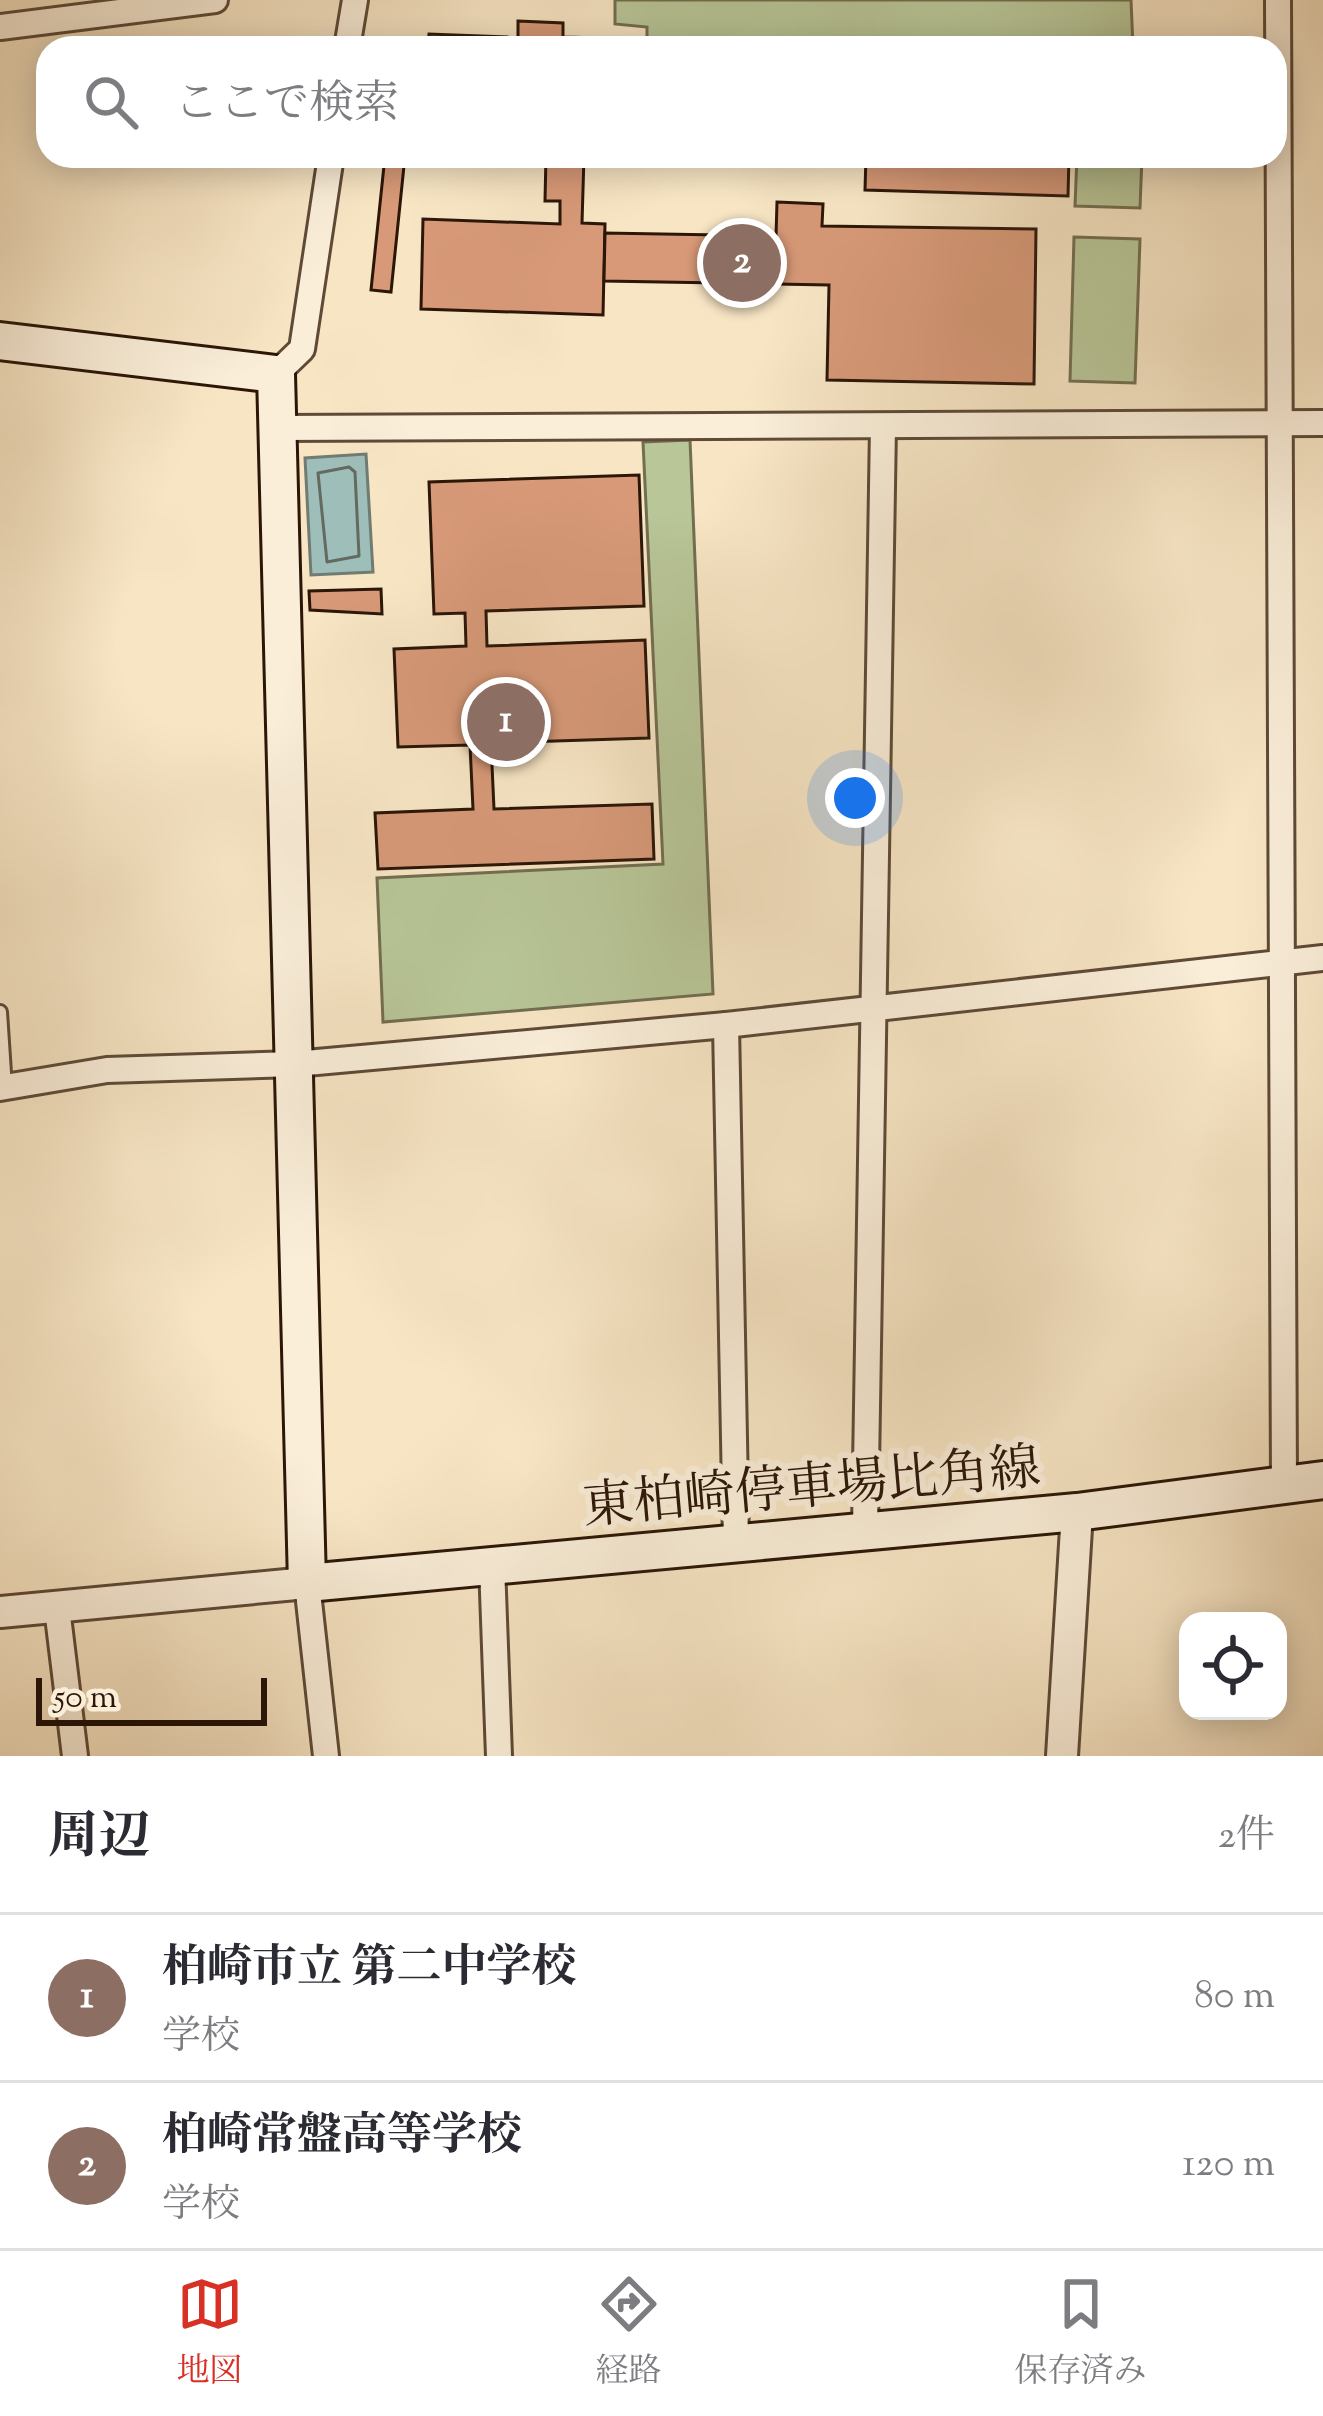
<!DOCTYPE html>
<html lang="ja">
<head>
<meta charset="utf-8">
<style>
  :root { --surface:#fff; --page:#f7f7f7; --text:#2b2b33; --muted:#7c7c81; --line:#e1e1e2; --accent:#d93025 }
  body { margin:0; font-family:"Sorts Mill Goudy","Noto Serif JP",serif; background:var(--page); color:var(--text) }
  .controls { position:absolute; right:36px; bottom:36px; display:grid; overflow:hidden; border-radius:24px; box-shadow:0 6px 30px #0003 }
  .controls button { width:108px; height:108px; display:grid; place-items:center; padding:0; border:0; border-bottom:3px solid var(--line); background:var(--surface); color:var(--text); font:60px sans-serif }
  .scale { position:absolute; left:36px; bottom:30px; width:231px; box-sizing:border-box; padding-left:12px; border:6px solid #2b1608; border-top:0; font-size:33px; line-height:42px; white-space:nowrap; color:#2b1608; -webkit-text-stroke:9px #faeed9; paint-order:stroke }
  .you { position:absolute; left:855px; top:798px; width:42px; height:42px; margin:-30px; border:9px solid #fff; border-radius:50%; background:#1a73e8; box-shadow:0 0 0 18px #1a73e833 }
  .badge { display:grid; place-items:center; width:78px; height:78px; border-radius:50%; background:var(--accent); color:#fff; font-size:39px; font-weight:700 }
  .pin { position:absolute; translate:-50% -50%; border:6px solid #fff; box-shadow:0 3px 12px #0006 }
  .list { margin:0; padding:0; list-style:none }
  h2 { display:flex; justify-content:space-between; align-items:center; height:156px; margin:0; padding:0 48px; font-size:51px }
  h2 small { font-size:39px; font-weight:400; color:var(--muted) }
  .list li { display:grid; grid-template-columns:78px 1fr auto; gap:36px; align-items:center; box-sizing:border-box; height:168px; padding:0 48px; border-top:3px solid var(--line) }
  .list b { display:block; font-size:45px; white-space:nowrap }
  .list p { margin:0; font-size:39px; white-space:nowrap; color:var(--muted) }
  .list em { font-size:39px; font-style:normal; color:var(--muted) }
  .icon { flex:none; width:66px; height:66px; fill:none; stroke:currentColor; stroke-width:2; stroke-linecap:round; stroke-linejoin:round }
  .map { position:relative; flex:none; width:1323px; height:1756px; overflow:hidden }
  .search { position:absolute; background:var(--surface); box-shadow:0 6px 30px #0003; left:36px; right:36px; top:36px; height:132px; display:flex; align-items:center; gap:30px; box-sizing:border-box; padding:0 42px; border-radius:36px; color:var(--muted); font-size:45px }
  .sheet { height:492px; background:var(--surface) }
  nav { display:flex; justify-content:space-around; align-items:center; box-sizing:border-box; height:168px; border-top:3px solid var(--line); background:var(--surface); font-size:33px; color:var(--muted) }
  nav a { display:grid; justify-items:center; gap:6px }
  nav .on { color:var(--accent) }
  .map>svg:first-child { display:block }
</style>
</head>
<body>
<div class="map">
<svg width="1323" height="1756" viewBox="0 0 1323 1756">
  <rect width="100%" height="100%" fill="#f7e5c4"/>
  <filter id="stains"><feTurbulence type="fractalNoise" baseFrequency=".00167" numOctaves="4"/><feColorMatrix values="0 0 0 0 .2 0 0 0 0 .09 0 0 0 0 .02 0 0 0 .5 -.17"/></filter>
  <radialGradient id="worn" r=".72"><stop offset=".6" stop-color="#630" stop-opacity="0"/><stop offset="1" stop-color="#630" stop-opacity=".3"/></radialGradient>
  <g fill="#b8c698" stroke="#726e50" stroke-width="3">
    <path d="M615,0h516l2,47 -486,1v-21l-32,-3z"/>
    <path d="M1077,156h65l-2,52 -65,-2z"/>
    <path d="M1074,237l66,2 -5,144 -65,-2z"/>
    <path d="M690,440l23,554 -330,28 -6,-144 286,-14 -20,-422z"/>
  </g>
  <path fill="#9ebeb9" stroke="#707b72" stroke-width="3" d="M366,454l7,118 -62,3 -6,-117z"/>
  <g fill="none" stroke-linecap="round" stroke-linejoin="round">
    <path stroke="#646a60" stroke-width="3" d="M349,467l6,5 4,84 -32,6 -9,-89z"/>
  </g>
  <g fill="#d79978" stroke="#2b1608" stroke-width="3">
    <path d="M518,21l45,2v14l38,1v6l15,4h-188l1,-14 78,3v10l11,1z"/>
    <path d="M385,156h20l-14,136 -20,-2z"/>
    <path d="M546,156h38l-2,67 23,1 -2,91 -182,-6 2,-90 137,5v-23h-15z"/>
    <path d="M866,156h203l-1,40 -203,-6z"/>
    <path d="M777,202l46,2 -1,22 214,3 -2,155 -207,-4 2,-95 -225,-4 1,-48 171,3z"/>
    <path d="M639,475l5,131 -158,5 1,35 158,-6 4,98 -158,5 3,66 158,-5 2,55 -276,10 -3,-56 98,-4 -3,-64 -72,2 -4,-98 72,-3 -1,-33 -31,1 -5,-132z"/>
    <path d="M381,589l1,25 -72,-4 -1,-19z"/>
  </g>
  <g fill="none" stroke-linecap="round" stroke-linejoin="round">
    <g stroke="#5e4a37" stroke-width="18">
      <path id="service" d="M0,1012l5,76"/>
    </g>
    <g stroke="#5e4a37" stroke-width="30">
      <g id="minor">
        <path d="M1278,0l6,1487"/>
        <path d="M0,27l215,-27"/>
        <path d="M347,48l8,-48"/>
        <path d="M276,374l26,-25 29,-193"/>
        <path d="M276,428l1047,-5"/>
        <path d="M726,1025l10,517"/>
        <path d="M0,1088l107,-18 188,-6 431,-39 597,-67"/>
        <path d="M865,1529l18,-1103"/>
        <path d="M492,1565l7,191"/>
        <path d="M307,1583l19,173"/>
        <path d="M57,1608l18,148"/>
      </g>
    </g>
    <g stroke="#5e4a37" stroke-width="36">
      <g id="tertiary">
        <path d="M0,1612l307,-29"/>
        <path d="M1062,1756l15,-244"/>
      </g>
    </g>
    <g stroke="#2b1608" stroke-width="42">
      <path id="secondary" d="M0,341l276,33 31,1209 770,-71 246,-32"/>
    </g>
    <use href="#service" stroke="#faeed9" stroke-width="12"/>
    <use href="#minor" stroke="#faeed9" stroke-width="24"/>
    <use href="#tertiary" stroke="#faeed9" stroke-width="30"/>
    <use href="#secondary" stroke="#faeed9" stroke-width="36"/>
  </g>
  <g text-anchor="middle" stroke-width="12" stroke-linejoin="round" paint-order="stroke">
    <g font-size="51" fill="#2b1608" stroke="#faeed9">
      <text transform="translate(811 1485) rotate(-5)" y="18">東柏崎停車場比角線</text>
    </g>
  </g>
  <rect width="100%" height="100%" filter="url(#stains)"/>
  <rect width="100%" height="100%" fill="url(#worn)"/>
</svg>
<div class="controls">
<button><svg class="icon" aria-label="locate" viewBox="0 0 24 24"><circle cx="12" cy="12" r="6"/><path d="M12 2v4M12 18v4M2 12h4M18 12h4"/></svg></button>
</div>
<div class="scale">50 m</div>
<div class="you"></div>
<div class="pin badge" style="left:506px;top:722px;background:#8d6e63">1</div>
<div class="pin badge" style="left:742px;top:263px;background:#8d6e63">2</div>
<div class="search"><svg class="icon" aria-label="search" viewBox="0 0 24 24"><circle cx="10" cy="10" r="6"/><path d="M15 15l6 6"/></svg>ここで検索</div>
</div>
<section class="sheet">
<h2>周辺<small>2件</small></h2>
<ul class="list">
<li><span class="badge" style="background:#8d6e63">1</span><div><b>柏崎市立 第二中学校</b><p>学校</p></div><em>80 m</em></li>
<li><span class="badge" style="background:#8d6e63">2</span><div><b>柏崎常盤高等学校</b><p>学校</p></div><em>120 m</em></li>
</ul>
</section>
<nav>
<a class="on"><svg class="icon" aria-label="map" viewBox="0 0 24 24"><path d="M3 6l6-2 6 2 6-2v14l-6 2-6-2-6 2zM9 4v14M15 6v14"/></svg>地図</a>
<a><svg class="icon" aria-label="directions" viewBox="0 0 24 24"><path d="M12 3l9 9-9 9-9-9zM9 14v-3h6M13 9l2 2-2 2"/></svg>経路</a>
<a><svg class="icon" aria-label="saved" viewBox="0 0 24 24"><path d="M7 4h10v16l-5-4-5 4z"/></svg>保存済み</a>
</nav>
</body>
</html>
